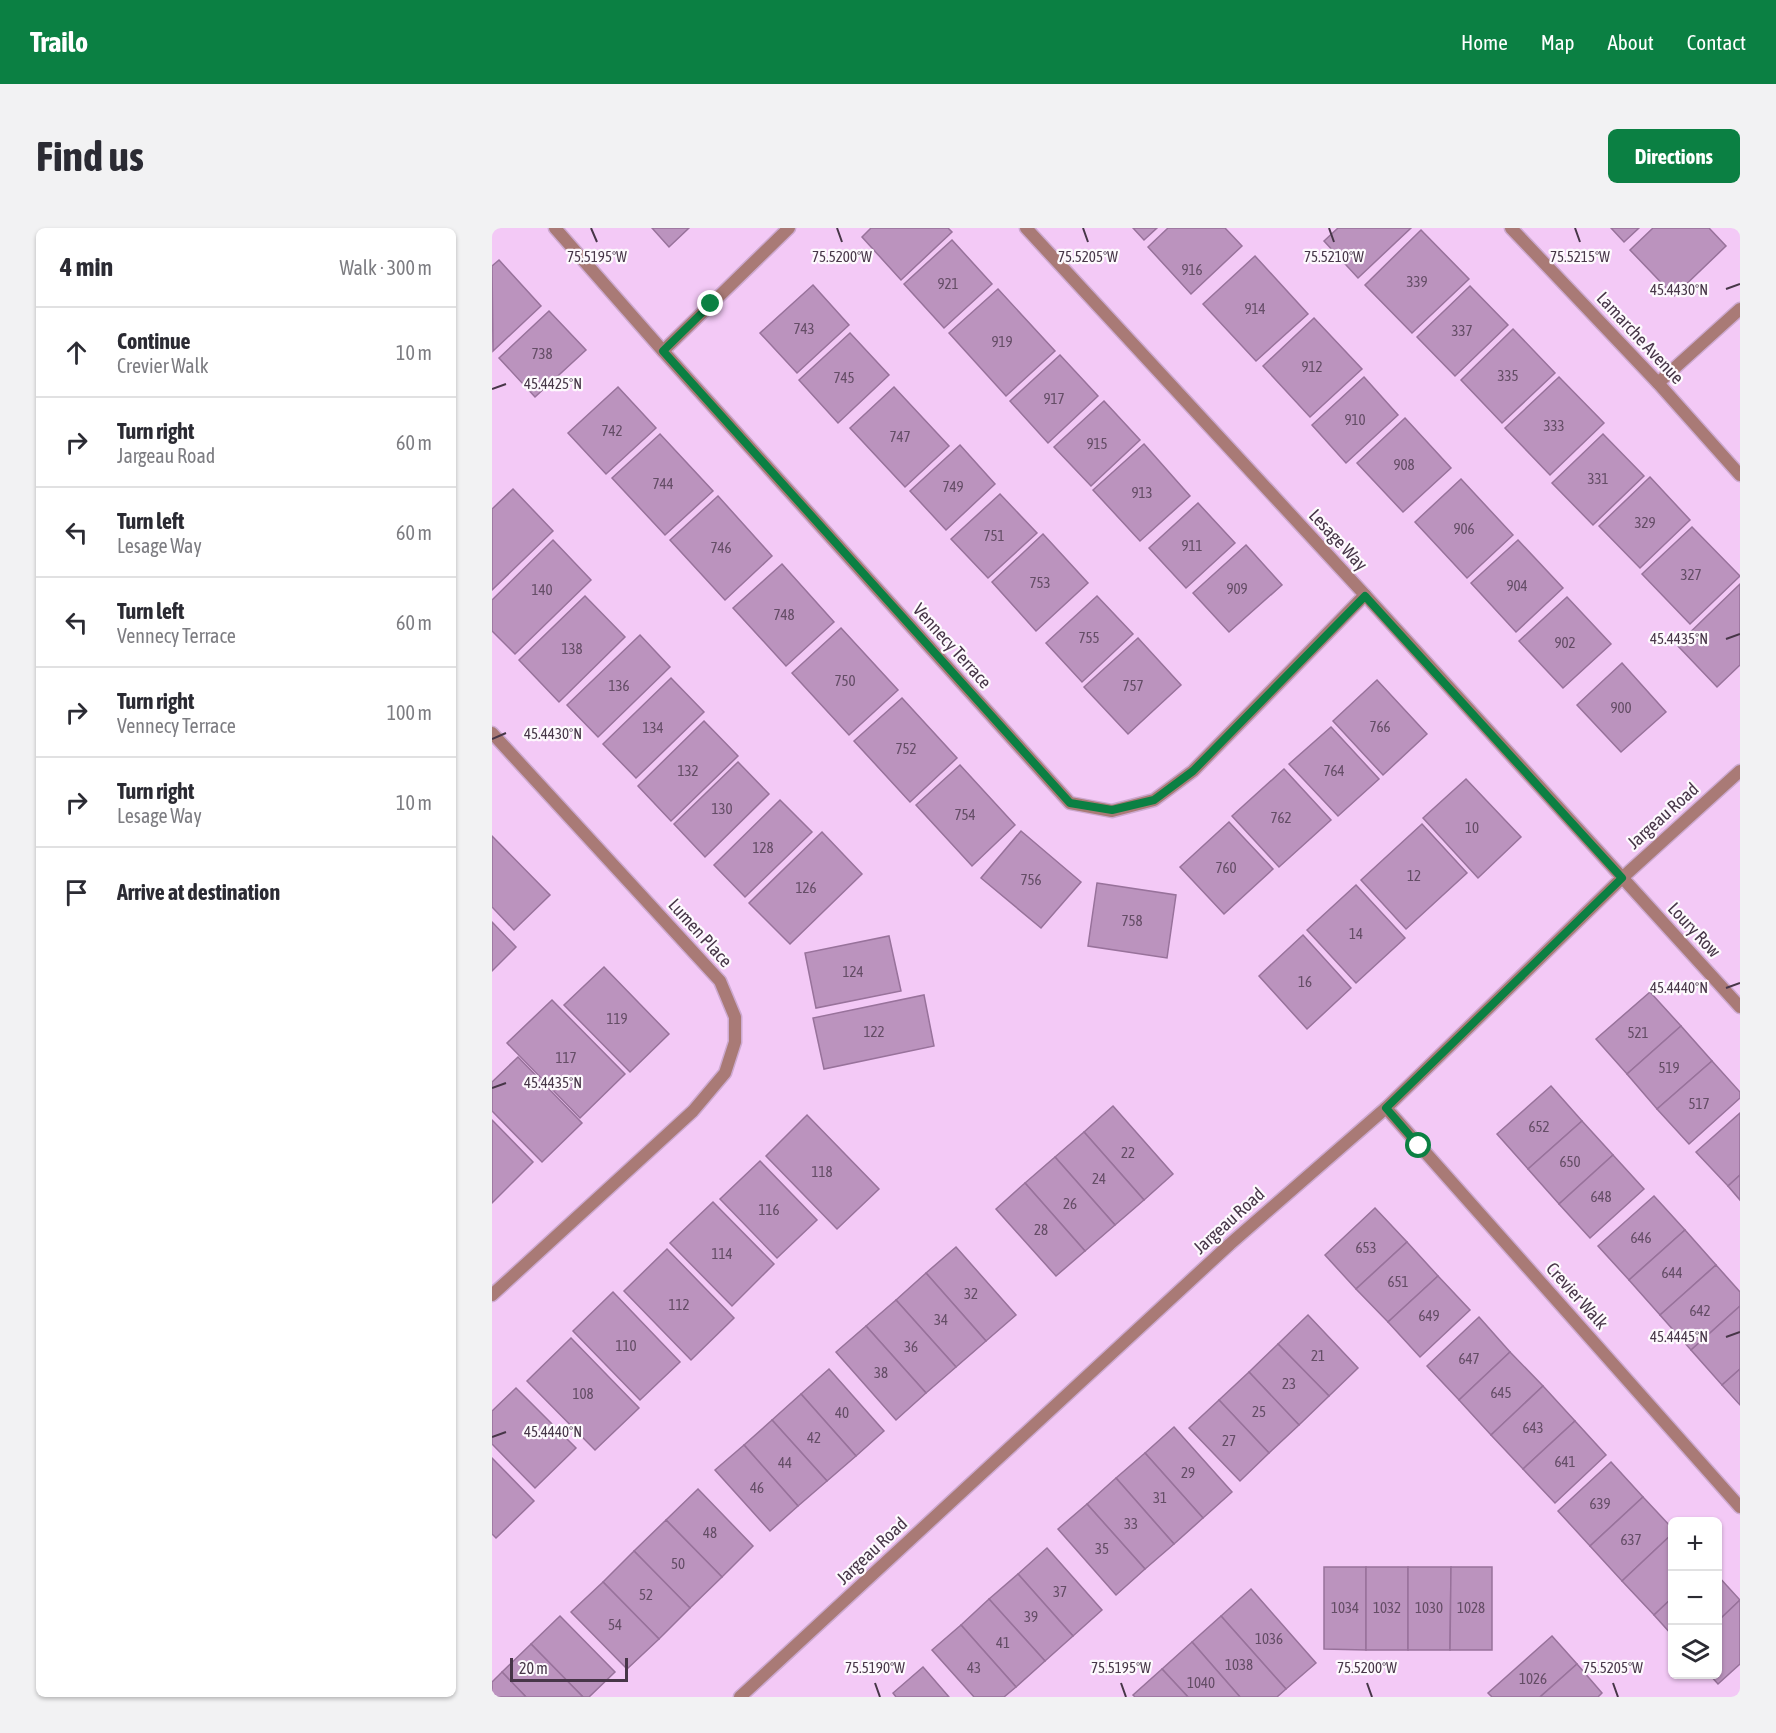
<!DOCTYPE html>
<html lang="en">
<head>
<meta charset="utf-8">
<style>
  :root { --surface:#fff; --page:#f2f2f3; --text:#2b2b33; --muted:#7c7c81; --line:#e1e1e2; --accent:#0b8043 }
  body { margin:0; font-family:"Asap Condensed",sans-serif; background:var(--page); color:var(--text) }
  .controls { position:absolute; right:18px; bottom:18px; display:grid; overflow:hidden; border-radius:9px; box-shadow:0 2px 4px #0004 }
  .controls button { width:54px; height:54px; display:grid; place-items:center; padding:0; border:0; border-bottom:2px solid var(--line); background:var(--surface); color:var(--text); font:30px sans-serif }
  .scale { position:absolute; left:18px; bottom:15px; width:118px; box-sizing:border-box; padding-left:6px; border:3px solid #473648; border-top:0; font-size:16px; line-height:21px; white-space:nowrap; color:#473648; -webkit-text-stroke:4px #fdf9fd; paint-order:stroke }
  .stop { position:absolute; width:18px; height:18px; margin:-14px; border:4px solid #0b8043; border-radius:50%; background:#fff }
  .stop.end { background:#0b8043; border-color:#fff; box-shadow:0 2px 6px #0008 }
  .list { margin:0; padding:0; list-style:none }
  h2 { display:flex; justify-content:space-between; align-items:center; height:78px; margin:0; padding:0 24px; font-size:26px }
  h2 small { font-size:20px; font-weight:400; color:var(--muted) }
  .list li { display:grid; grid-template-columns:39px 1fr auto; gap:18px; align-items:center; box-sizing:border-box; height:90px; padding:0 24px; border-top:2px solid var(--line) }
  .list b { display:block; font-size:22px; white-space:nowrap }
  .list p { margin:0; font-size:20px; white-space:nowrap; color:var(--muted) }
  .list em { font-size:20px; font-style:normal; color:var(--muted) }
  .icon { flex:none; width:33px; height:33px; fill:none; stroke:currentColor; stroke-width:2; stroke-linecap:round; stroke-linejoin:round }
  .map { position:relative; flex:none; width:1248px; height:1469px; overflow:hidden; border-radius:9px }
  header { display:flex; align-items:center; gap:36px; box-sizing:border-box; height:84px; padding:0 30px; background:var(--accent); color:#fff }
  header strong { font-size:28px }
  nav { display:flex; gap:33px; margin-inline-start:auto; font-size:21px }
  .intro { display:flex; align-items:center; justify-content:space-between; box-sizing:border-box; height:144px; padding:0 36px }
  h1 { margin:0; font-size:42px }
  .button { padding:15px 27px; border-radius:9px; background:var(--accent); color:#fff; font-size:21px; font-weight:700 }
  main { display:flex; gap:36px; padding:0 36px }
  aside { flex:1; background:var(--surface); border-radius:9px; box-shadow:0 2px 4px #0004 }
  .map>svg:first-child { display:block }
</style>
</head>
<body>
<header>
<strong>Trailo</strong>
<nav><a>Home</a><a>Map</a><a>About</a><a>Contact</a></nav>
</header>
<div class="intro"><h1>Find us</h1><a class="button">Directions</a></div>
<main>
<aside>
<h2>4 min<small>Walk · 300 m</small></h2>
<ul class="list">
<li><svg class="icon" aria-label="ahead" viewBox="0 0 24 24"><path d="M12 20V5M6 11l6-6 6 6"/></svg><div><b>Continue</b><p>Crevier Walk</p></div><em>10 m</em></li>
<li><svg class="icon" aria-label="right" viewBox="0 0 24 24"><path d="M7 20v-9h11M14 6l5 5-5 5"/></svg><div><b>Turn right</b><p>Jargeau Road</p></div><em>60 m</em></li>
<li><svg class="icon" aria-label="left" viewBox="0 0 24 24"><path d="M17 20v-9H6M10 6l-5 5 5 5"/></svg><div><b>Turn left</b><p>Lesage Way</p></div><em>60 m</em></li>
<li><svg class="icon" aria-label="left" viewBox="0 0 24 24"><path d="M17 20v-9H6M10 6l-5 5 5 5"/></svg><div><b>Turn left</b><p>Vennecy Terrace</p></div><em>60 m</em></li>
<li><svg class="icon" aria-label="right" viewBox="0 0 24 24"><path d="M7 20v-9h11M14 6l5 5-5 5"/></svg><div><b>Turn right</b><p>Vennecy Terrace</p></div><em>100 m</em></li>
<li><svg class="icon" aria-label="right" viewBox="0 0 24 24"><path d="M7 20v-9h11M14 6l5 5-5 5"/></svg><div><b>Turn right</b><p>Lesage Way</p></div><em>10 m</em></li>
<li><svg class="icon" aria-label="arrive" viewBox="0 0 24 24"><path d="M6 21V4h12l-3 4 3 4H6"/></svg><div><b>Arrive at destination</b></div></li>
</ul>
</aside>
<div class="map">
<svg width="1248" height="1469" viewBox="0 0 1248 1469">
  <rect width="100%" height="100%" fill="#f3c9f6"/>
  <g fill="#bb93be" stroke="#98729b" stroke-width="1.5">
    <path d="M160,0h37l-20,19z"/>
    <path d="M379,0h77l4,4 -51,48 -39,-43z"/>
    <path d="M641,0h24l-13,12z"/>
    <path d="M676,0h57l17,18 -51,48 -43,-47z"/>
    <path d="M846,0h73l-53,50 -34,-37z"/>
    <path d="M1119,0h28l-15,14z"/>
    <path d="M1161,0h56l17,18 -52,50 -44,-46z"/>
    <path d="M929,2l48,49 -57,54 -47,-48z"/>
    <path d="M460,12l40,44 -48,44 -40,-44z"/>
    <path d="M763,28l53,58 -52,47 -53,-57z"/>
    <path d="M7,32l42,46 -48,45 -1,-85z"/>
    <path d="M321,57l36,40 -52,48 -37,-40z"/>
    <path d="M978,58l38,39 -53,51 -38,-39z"/>
    <path d="M506,61l57,62 -49,45 -57,-63z"/>
    <path d="M57,83l37,39 -51,47 -36,-39z"/>
    <path d="M822,90l48,51 -52,48 -47,-51z"/>
    <path d="M1021,101l42,44 -53,50 -41,-43z"/>
    <path d="M358,105l39,42 -51,48 -39,-43z"/>
    <path d="M568,127l38,41 -50,47 -38,-42z"/>
    <path d="M872,149l34,38 -52,48 -34,-38z"/>
    <path d="M1067,149l45,46 -54,52 -45,-47z"/>
    <path d="M126,159l38,41 -50,46 -38,-41z"/>
    <path d="M402,159l55,59 -44,41 -55,-59z"/>
    <path d="M612,173l36,39 -49,46 -37,-39z"/>
    <path d="M913,190l46,50 -48,44 -46,-49z"/>
    <path d="M168,206l53,57 -48,44 -53,-57z"/>
    <path d="M1111,206l41,42 -51,49 -41,-42z"/>
    <path d="M652,216l46,52 -50,45 -47,-51z"/>
    <path d="M468,217l35,39 -49,46 -36,-39z"/>
    <path d="M1158,249l40,43 -50,48 -41,-42z"/>
    <path d="M969,251l52,56 -46,43 -52,-56z"/>
    <path d="M21,261l40,42 -61,59v-81z"/>
    <path d="M508,266l37,39 -49,45 -37,-39z"/>
    <path d="M226,268l54,60 -47,44 -55,-60z"/>
    <path d="M706,275l37,40 -49,45 -37,-40z"/>
    <path d="M1200,299l48,49 -50,48 -48,-50z"/>
    <path d="M551,306l45,49 -52,48 -44,-49z"/>
    <path d="M61,312l38,40 -76,74 -23,-23v-31z"/>
    <path d="M1026,312l45,48 -47,44 -45,-49z"/>
    <path d="M754,317l36,40 -53,47 -36,-39z"/>
    <path d="M290,336l52,58 -48,44 -53,-58z"/>
    <path d="M1248,356v81l-23,22 -40,-42z"/>
    <path d="M93,368l40,41 -66,65 -40,-42z"/>
    <path d="M605,368l36,38 -51,48 -36,-39z"/>
    <path d="M1075,369l44,47 -48,44 -44,-47z"/>
    <path d="M349,400l57,62 -49,45 -57,-62z"/>
    <path d="M148,407l30,32 -72,70 -31,-32z"/>
    <path d="M646,410l43,47 -53,49 -44,-47z"/>
    <path d="M1130,435l44,49 -45,40 -44,-47z"/>
    <path d="M179,450l33,34 -68,66 -33,-34z"/>
    <path d="M885,452l50,54 -44,41 -50,-54z"/>
    <path d="M410,470l55,60 -47,44 -56,-61z"/>
    <path d="M212,493l34,35 -67,65 -33,-35z"/>
    <path d="M839,499l48,52 -41,37 -49,-52z"/>
    <path d="M246,534l31,32 -64,63 -31,-33z"/>
    <path d="M468,537l55,60 -43,41 -56,-61z"/>
    <path d="M792,541l47,51 -52,47 -47,-51z"/>
    <path d="M974,551l55,58 -43,41 -55,-60z"/>
    <path d="M288,572l32,32 -67,65 -31,-32z"/>
    <path d="M737,594l44,47 -49,45 -44,-47z"/>
    <path d="M930,596l45,49 -61,56 -45,-49z"/>
    <path d="M529,603l60,51 -40,46 -60,-50z"/>
    <path d="M330,604l40,42 -72,70 -41,-41z"/>
    <path d="M0,608l58,59 -36,35 -22,-23z"/>
    <path d="M605,655l79,12 -9,63 -79,-12z"/>
    <path d="M864,657l49,53 -49,45 -49,-53z"/>
    <path d="M0,694l24,25 -24,24z"/>
    <path d="M811,707l48,53 -44,41 -48,-53z"/>
    <path d="M397,708l12,55 -85,17 -11,-55z"/>
    <path d="M112,739l65,67 -39,38 -66,-67z"/>
    <path d="M1158,764l31,34 -54,48 -31,-35z"/>
    <path d="M432,767l10,51 -110,23 -11,-51z"/>
    <path d="M60,772l73,74 -45,44 -73,-75z"/>
    <path d="M1189,798l31,35 -55,48 -30,-35z"/>
    <path d="M26,829l64,66 -40,39 -50,-51v-29z"/>
    <path d="M1220,833l28,31v6l-51,46 -32,-35z"/>
    <path d="M1059,858l31,35 -54,48 -31,-35z"/>
    <path d="M621,878l60,68 -29,26 -60,-68z"/>
    <path d="M1248,885v62l-12,11 -32,-34z"/>
    <path d="M315,887l72,74 -42,40 -71,-73z"/>
    <path d="M0,892l41,42 -41,41z"/>
    <path d="M1090,893l31,34 -54,49 -31,-35z"/>
    <path d="M592,904l60,68 -29,25 -60,-68z"/>
    <path d="M1121,927l31,34 -54,49 -31,-34z"/>
    <path d="M563,929l60,68 -30,26 -60,-68z"/>
    <path d="M268,933l57,59 -40,38 -57,-59z"/>
    <path d="M1248,947v25l-12,-14z"/>
    <path d="M533,955l60,68 -29,25 -60,-67z"/>
    <path d="M1162,968l31,34 -56,50 -31,-34z"/>
    <path d="M221,974l61,62 -42,42 -62,-63z"/>
    <path d="M883,980l32,34 -51,47 -31,-34z"/>
    <path d="M1193,1002l31,35 -56,50 -31,-35z"/>
    <path d="M915,1014l31,34 -50,46 -32,-33z"/>
    <path d="M464,1019l60,68 -30,26 -60,-68z"/>
    <path d="M175,1021l67,69 -43,42 -67,-69z"/>
    <path d="M1224,1037l24,27v14l-49,44 -31,-35z"/>
    <path d="M434,1045l60,68 -30,26 -60,-67z"/>
    <path d="M946,1048l32,34 -50,47 -32,-35z"/>
    <path d="M121,1064l67,70 -40,38 -67,-69z"/>
    <path d="M404,1072l60,67 -30,26 -60,-67z"/>
    <path d="M1248,1078v63l-18,16 -31,-35z"/>
    <path d="M816,1087l50,53 -29,28 -51,-52z"/>
    <path d="M987,1089l31,35 -51,48 -32,-34z"/>
    <path d="M374,1098l60,67 -30,27 -60,-68z"/>
    <path d="M79,1110l68,70 -44,42 -68,-69z"/>
    <path d="M786,1116l51,52 -30,29 -50,-53z"/>
    <path d="M1018,1124l33,34 -52,49 -32,-35z"/>
    <path d="M337,1141l55,62 -28,25 -55,-62z"/>
    <path d="M1248,1141v36l-18,-20z"/>
    <path d="M757,1144l50,53 -30,28 -50,-53z"/>
    <path d="M1051,1158l32,35 -52,48 -32,-34z"/>
    <path d="M24,1160l60,60 -41,40 -43,-44v-33z"/>
    <path d="M309,1166l55,62 -29,25 -55,-61z"/>
    <path d="M727,1172l50,53 -29,28 -51,-53z"/>
    <path d="M280,1192l55,61 -29,25 -54,-61z"/>
    <path d="M1083,1193l31,34 -51,48 -32,-34z"/>
    <path d="M682,1199l58,65 -29,26 -58,-65z"/>
    <path d="M252,1217l54,61 -28,25 -55,-61z"/>
    <path d="M653,1225l58,65 -29,26 -58,-66z"/>
    <path d="M0,1230l42,43 -38,37 -4,-4z"/>
    <path d="M1119,1234l32,35 -53,49 -32,-35z"/>
    <path d="M624,1250l58,66 -29,25 -58,-65z"/>
    <path d="M206,1261l55,57 -31,31 -56,-57z"/>
    <path d="M1151,1269l29,31v6l-50,47 -32,-35z"/>
    <path d="M595,1276l58,65 -29,26 -58,-66z"/>
    <path d="M174,1292l56,57 -32,31 -56,-57z"/>
    <path d="M1180,1306v64l-18,17 -32,-34z"/>
    <path d="M555,1320l55,62 -29,26 -55,-62z"/>
    <path d="M142,1323l56,57 -31,31 -56,-57z"/>
    <path d="M832,1339h42v83l-42,-1z"/>
    <rect x="874" y="1339" width="42" height="83"/>
    <path d="M916,1339h43l-1,83h-42z"/>
    <path d="M959,1339h41v83h-42z"/>
    <path d="M526,1346l55,62 -28,25 -56,-62z"/>
    <path d="M1226,1348l22,24 -22,21z"/>
    <path d="M111,1354l56,57 -32,30 -56,-57z"/>
    <path d="M759,1361l65,74 -30,26 -65,-73z"/>
    <path d="M1180,1370v37l-18,-20z"/>
    <path d="M497,1371l56,62 -29,26 -55,-62z"/>
    <path d="M1248,1372v64l-22,20 -9,-10h9v-53z"/>
    <path d="M68,1388l55,56 -26,25h-6l-52,-53z"/>
    <path d="M729,1388l65,73 -9,8h-37l-48,-55z"/>
    <path d="M469,1397l55,62 -12,10h-30l-42,-47z"/>
    <path d="M1060,1408l25,28 -37,33h-48l-4,-4z"/>
    <path d="M700,1414l48,55h-52l-26,-28z"/>
    <path d="M39,1416l52,53h-57l-24,-25z"/>
    <path d="M1085,1436l25,29 -4,4h-58z"/>
    <path d="M431,1439l26,30h-53l-3,-4z"/>
    <path d="M670,1441l26,28h-53l-2,-2z"/>
    <path d="M10,1444l24,25h-34v-15z"/>
  </g>
  <g fill="none" stroke-linecap="round" stroke-linejoin="round">
    <g stroke="#cda9d0" stroke-width="15">
      <g id="minor">
        <path d="M63,0l108,123 407,452 42,8 42,-11 39,-29 172,-176"/>
        <path d="M534,0l339,367 375,412"/>
        <path d="M171,123l126,-123"/>
        <path d="M1166,155l82,-74"/>
        <path d="M0,505l228,248 15,36v25l-10,31 -32,38 -201,184"/>
        <path d="M894,880l354,399"/>
      </g>
    </g>
    <g stroke="#cda9d0" stroke-width="15">
      <g id="tertiary">
        <path d="M1019,0l147,155 82,92"/>
        <path d="M248,1469l490,-453 156,-136 236,-230 118,-107"/>
      </g>
    </g>
    <use href="#minor" stroke="#a97a76" stroke-width="12"/>
    <use href="#tertiary" stroke="#a97a76" stroke-width="12"/>
  </g>
  <g fill="none" stroke-linecap="round" stroke-linejoin="round">
    <path stroke="#0b8043" stroke-width="8" d="M219,76l-48,47 407,452 42,7 42,-10 39,-29 172,-175 257,282 -236,230 33,38"/>
  </g>
  <path fill="none" stroke="#473648" stroke-width="2" d="M99,0l6,14M345,0l5,14M591,0l5,14M837,0l5,14M1083,0l5,14M1234,61l14,-5M0,161l14,-5M1234,411l14,-5M0,511l14,-6M1234,760l14,-5M0,860l14,-5M1234,1109l14,-5M0,1209l14,-5M383,1455l5,14M629,1455l5,14M875,1455l5,14M1121,1455l5,14"/>
  <g text-anchor="middle" stroke-width="4.5" stroke-linejoin="round" paint-order="stroke">
    <g font-size="15" fill="#644d66">
      <text x="700" y="47">916</text>
      <text x="925" y="59">339</text>
      <text x="456" y="61">921</text>
      <text x="763" y="86">914</text>
      <text x="312" y="106">743</text>
      <text x="970" y="108">337</text>
      <text x="510" y="119">919</text>
      <text x="50" y="131">738</text>
      <text x="820" y="144">912</text>
      <text x="1016" y="153">335</text>
      <text x="352" y="155">745</text>
      <text x="562" y="176">917</text>
      <text x="863" y="197">910</text>
      <text x="1062" y="203">333</text>
      <text x="120" y="208">742</text>
      <text x="408" y="214">747</text>
      <text x="605" y="221">915</text>
      <text x="912" y="242">908</text>
      <text x="1106" y="256">331</text>
      <text x="171" y="261">744</text>
      <text x="461" y="264">749</text>
      <text x="650" y="270">913</text>
      <text x="1153" y="300">329</text>
      <text x="972" y="306">906</text>
      <text x="502" y="313">751</text>
      <text x="700" y="323">911</text>
      <text x="229" y="325">746</text>
      <text x="1199" y="352">327</text>
      <text x="548" y="360">753</text>
      <text x="1025" y="363">904</text>
      <text x="745" y="366">909</text>
      <text x="50" y="367">140</text>
      <text x="292" y="392">748</text>
      <text x="597" y="415">755</text>
      <text x="1073" y="420">902</text>
      <text x="80" y="426">138</text>
      <text x="353" y="458">750</text>
      <text x="127" y="463">136</text>
      <text x="641" y="463">757</text>
      <text x="1129" y="485">900</text>
      <text x="888" y="504">766</text>
      <text x="161" y="505">134</text>
      <text x="414" y="526">752</text>
      <text x="196" y="548">132</text>
      <text x="842" y="548">764</text>
      <text x="230" y="586">130</text>
      <text x="473" y="592">754</text>
      <text x="789" y="595">762</text>
      <text x="980" y="605">10</text>
      <text x="271" y="625">128</text>
      <text x="734" y="645">760</text>
      <text x="922" y="653">12</text>
      <text x="539" y="657">756</text>
      <text x="314" y="665">126</text>
      <text x="640" y="698">758</text>
      <text x="864" y="711">14</text>
      <text x="361" y="749">124</text>
      <text x="813" y="759">16</text>
      <text x="125" y="796">119</text>
      <text x="382" y="809">122</text>
      <text x="1146" y="810">521</text>
      <text x="74" y="835">117</text>
      <text x="1177" y="845">519</text>
      <text x="1207" y="881">517</text>
      <text x="1047" y="904">652</text>
      <text x="636" y="930">22</text>
      <text x="1078" y="939">650</text>
      <text x="330" y="949">118</text>
      <text x="607" y="956">24</text>
      <text x="1109" y="974">648</text>
      <text x="578" y="981">26</text>
      <text x="277" y="987">116</text>
      <text x="549" y="1007">28</text>
      <text x="1149" y="1015">646</text>
      <text x="874" y="1025">653</text>
      <text x="230" y="1031">114</text>
      <text x="1180" y="1050">644</text>
      <text x="906" y="1059">651</text>
      <text x="479" y="1071">32</text>
      <text x="187" y="1082">112</text>
      <text x="1208" y="1088">642</text>
      <text x="937" y="1093">649</text>
      <text x="449" y="1097">34</text>
      <text x="134" y="1123">110</text>
      <text x="419" y="1124">36</text>
      <text x="826" y="1133">21</text>
      <text x="977" y="1136">647</text>
      <text x="389" y="1150">38</text>
      <text x="797" y="1161">23</text>
      <text x="1009" y="1170">645</text>
      <text x="91" y="1171">108</text>
      <text x="767" y="1189">25</text>
      <text x="350" y="1190">40</text>
      <text x="1041" y="1205">643</text>
      <text x="322" y="1215">42</text>
      <text x="737" y="1218">27</text>
      <text x="1073" y="1239">641</text>
      <text x="293" y="1240">44</text>
      <text x="696" y="1250">29</text>
      <text x="265" y="1265">46</text>
      <text x="668" y="1275">31</text>
      <text x="1108" y="1281">639</text>
      <text x="639" y="1301">33</text>
      <text x="218" y="1310">48</text>
      <text x="1139" y="1317">637</text>
      <text x="610" y="1326">35</text>
      <text x="186" y="1341">50</text>
      <text x="568" y="1369">37</text>
      <text x="154" y="1372">52</text>
      <text x="853" y="1385">1034</text>
      <text x="895" y="1385">1032</text>
      <text x="937" y="1385">1030</text>
      <text x="979" y="1385">1028</text>
      <text x="539" y="1394">39</text>
      <text x="123" y="1402">54</text>
      <text x="777" y="1416">1036</text>
      <text x="511" y="1420">41</text>
      <text x="747" y="1442">1038</text>
      <text x="482" y="1445">43</text>
      <text x="1041" y="1456">1026</text>
      <text x="709" y="1460">1040</text>
    </g>
    <g font-size="18" fill="#473648" stroke="#fdf9fd">
      <text transform="translate(1148 110) rotate(47)" y="6">Lamarche Avenue</text>
      <text transform="translate(846 312) rotate(47)" y="6">Lesage Way</text>
      <text transform="translate(460 418) rotate(48)" y="6">Vennecy Terrace</text>
      <text transform="translate(1171 588) rotate(-42)" y="6">Jargeau Road</text>
      <text transform="translate(1202 702) rotate(47)" y="6">Loury Row</text>
      <text transform="translate(208 705) rotate(48)" y="6">Lumen Place</text>
      <text transform="translate(737 993) rotate(-42)" y="6">Jargeau Road</text>
      <text transform="translate(1085 1068) rotate(48)" y="6">Crevier Walk</text>
      <text transform="translate(380 1323) rotate(-43)" y="6">Jargeau Road</text>
    </g>
  </g>
  <g font-size="15" text-anchor="middle" fill="#473648" stroke="#fdf9fd" stroke-width="4.5" stroke-linejoin="round" paint-order="stroke">
    <text x="1088" y="34">75.5215°W</text>
    <text x="105" y="34">75.5195°W</text>
    <text x="350" y="34">75.5200°W</text>
    <text x="596" y="34">75.5205°W</text>
    <text x="842" y="34">75.5210°W</text>
    <text x="1187" y="67">45.4430°N</text>
    <text x="61" y="161">45.4425°N</text>
    <text x="1187" y="416">45.4435°N</text>
    <text x="61" y="511">45.4430°N</text>
    <text x="1187" y="765">45.4440°N</text>
    <text x="61" y="860">45.4435°N</text>
    <text x="1187" y="1114">45.4445°N</text>
    <text x="61" y="1209">45.4440°N</text>
    <text x="383" y="1445">75.5190°W</text>
    <text x="629" y="1445">75.5195°W</text>
    <text x="875" y="1445">75.5200°W</text>
    <text x="1121" y="1445">75.5205°W</text>
  </g>
</svg>
<div class="controls">
<button>+</button>
<button>−</button>
<button><svg class="icon" aria-label="layers" viewBox="0 0 24 24"><path d="M12 4l9 5-9 5-9-5zM3 14l9 5 9-5"/></svg></button>
</div>
<div class="scale">20 m</div>
<div class="stop" style="left:927px;top:918px"></div>
<div class="stop end" style="left:219px;top:76px"></div>
</div>
</main>
</body>
</html>
